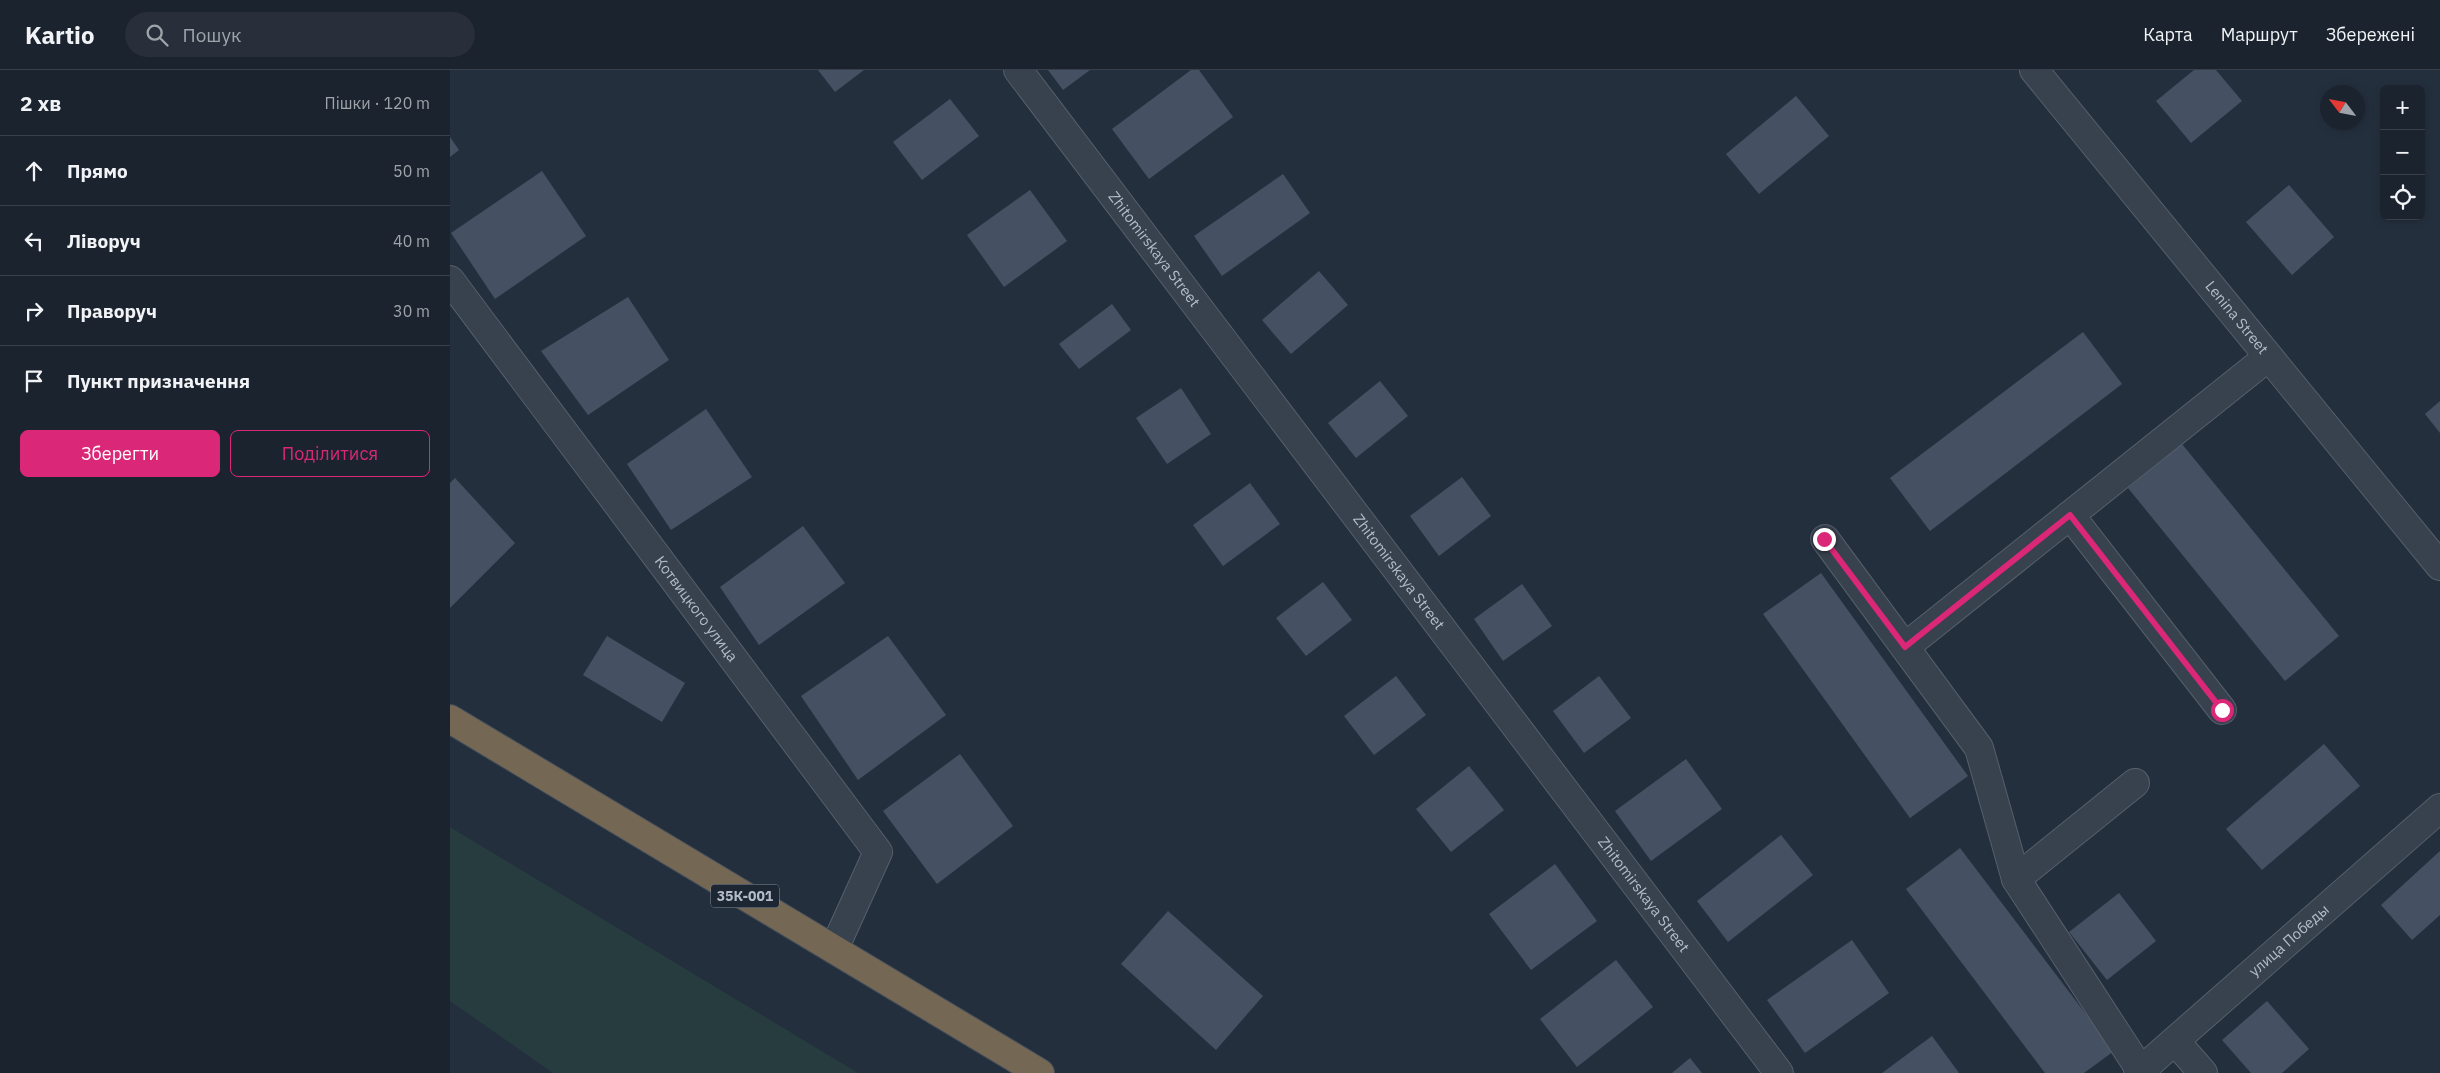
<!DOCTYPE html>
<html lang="uk">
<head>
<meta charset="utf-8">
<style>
  :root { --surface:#1b232e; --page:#282f3a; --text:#f1f3f6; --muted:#a0a4aa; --line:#39404a; --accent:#db2777 }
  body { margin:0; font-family:"IBM Plex Sans",sans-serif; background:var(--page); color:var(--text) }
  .controls { position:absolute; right:15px; top:15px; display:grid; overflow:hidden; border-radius:8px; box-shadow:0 2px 8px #0003 }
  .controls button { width:45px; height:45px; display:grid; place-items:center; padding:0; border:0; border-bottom:1px solid var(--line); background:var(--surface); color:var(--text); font:25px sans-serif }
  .compass { position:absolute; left:1870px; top:15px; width:45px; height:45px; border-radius:50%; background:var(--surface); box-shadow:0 2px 8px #0003; rotate:302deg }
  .stop { position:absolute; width:15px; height:15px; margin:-11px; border:4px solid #db2777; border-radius:50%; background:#fff }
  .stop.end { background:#db2777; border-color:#fff; box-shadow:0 1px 5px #0008 }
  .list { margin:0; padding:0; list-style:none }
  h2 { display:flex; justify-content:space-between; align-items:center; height:65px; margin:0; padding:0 20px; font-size:21px }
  h2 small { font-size:16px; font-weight:400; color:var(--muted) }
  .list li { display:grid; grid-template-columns:32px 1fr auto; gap:15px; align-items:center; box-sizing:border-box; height:70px; padding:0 20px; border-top:1px solid var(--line) }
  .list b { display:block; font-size:19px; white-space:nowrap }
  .list em { font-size:16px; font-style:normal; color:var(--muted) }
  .actions { display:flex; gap:10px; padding:15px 20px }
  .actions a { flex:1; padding:11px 0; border:1px solid var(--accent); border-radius:8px; text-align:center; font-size:18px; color:var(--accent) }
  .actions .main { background:var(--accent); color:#fff }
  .icon { flex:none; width:28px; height:28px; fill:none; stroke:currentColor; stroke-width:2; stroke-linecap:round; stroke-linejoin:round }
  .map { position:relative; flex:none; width:1990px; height:1003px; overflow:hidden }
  header { display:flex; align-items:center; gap:30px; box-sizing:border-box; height:70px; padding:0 25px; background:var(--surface); border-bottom:1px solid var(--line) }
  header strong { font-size:24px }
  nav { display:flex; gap:28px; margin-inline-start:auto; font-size:18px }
  .search { width:350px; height:45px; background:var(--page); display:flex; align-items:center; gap:12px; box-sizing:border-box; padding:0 18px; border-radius:28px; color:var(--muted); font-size:19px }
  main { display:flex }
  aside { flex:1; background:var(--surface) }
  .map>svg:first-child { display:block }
</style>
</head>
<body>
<header>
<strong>Kartio</strong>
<div class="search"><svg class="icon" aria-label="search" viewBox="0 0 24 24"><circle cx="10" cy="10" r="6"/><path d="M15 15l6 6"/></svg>Пошук</div>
<nav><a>Карта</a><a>Маршрут</a><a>Збережені</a></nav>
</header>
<main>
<aside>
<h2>2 хв<small>Пішки · 120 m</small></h2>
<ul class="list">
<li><svg class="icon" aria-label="ahead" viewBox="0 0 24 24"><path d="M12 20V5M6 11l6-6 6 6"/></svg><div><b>Прямо</b></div><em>50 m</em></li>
<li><svg class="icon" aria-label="left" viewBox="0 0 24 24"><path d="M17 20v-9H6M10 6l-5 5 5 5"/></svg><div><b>Ліворуч</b></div><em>40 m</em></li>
<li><svg class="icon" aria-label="right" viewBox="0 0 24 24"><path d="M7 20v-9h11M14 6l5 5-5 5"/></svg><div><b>Праворуч</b></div><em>30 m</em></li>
<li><svg class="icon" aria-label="arrive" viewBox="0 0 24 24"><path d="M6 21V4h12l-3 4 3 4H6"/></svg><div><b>Пункт призначення</b></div></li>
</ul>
<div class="actions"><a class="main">Зберегти</a><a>Поділитися</a></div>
</aside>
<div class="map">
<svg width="1990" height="1003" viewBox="0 0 1990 1003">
  <rect width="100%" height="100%" fill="#242f3e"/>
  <path fill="#263c3f" d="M0,757l408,246h-305l-103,-72z"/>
  <g fill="#455162">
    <path d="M368,0h46l-29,22z"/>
    <path d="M598,0h42l-27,20z"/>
    <path d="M741,0h8l34,47 -84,62 -37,-50z"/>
    <path d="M1744,0h22l26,31 -51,42 -35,-42z"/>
    <path d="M1346,26l33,40 -70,58 -33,-40z"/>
    <path d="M500,29l29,37 -57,44 -29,-38z"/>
    <path d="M0,67l9,13 -9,7z"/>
    <path d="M92,101l44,65 -91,63 -44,-66z"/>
    <path d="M833,104l27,39 -88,63 -28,-40z"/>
    <path d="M1839,115l45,52 -42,38 -46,-53z"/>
    <path d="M580,120l37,51 -63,46 -37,-52z"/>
    <path d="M869,201l29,34 -57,49 -29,-34z"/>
    <path d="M178,227l41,63 -81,55 -47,-64z"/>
    <path d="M662,234l19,26 -52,39 -20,-25z"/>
    <path d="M1633,262l39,52 -192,147 -40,-53z"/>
    <path d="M930,311l28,35 -52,42 -28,-35z"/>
    <path d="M731,318l30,46 -44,30 -31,-46z"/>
    <path d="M1990,331v32l-15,-19z"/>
    <path d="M256,339l46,68 -81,53 -44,-66z"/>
    <path d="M1732,374l157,192 -54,45 -157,-193z"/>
    <path d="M1012,407l29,39 -52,40 -29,-40z"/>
    <path d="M5,408l60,65 -65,65v-125z"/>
    <path d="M800,413l30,41 -57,42 -30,-41z"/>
    <path d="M353,456l42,57 -86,62 -39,-58z"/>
    <path d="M1371,503l147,203 -58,42 -147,-204z"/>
    <path d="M873,512l29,38 -46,36 -30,-38z"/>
    <path d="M1072,514l30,42 -49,35 -29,-42z"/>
    <path d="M157,566l78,47 -23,39 -79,-47z"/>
    <path d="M438,566l58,79 -88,65 -57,-84z"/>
    <path d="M946,606l30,39 -52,40 -30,-39z"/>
    <path d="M1149,606l32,42 -47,35 -31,-42z"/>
    <path d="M1874,674l36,42 -98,84 -36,-41z"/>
    <path d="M510,684l53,72 -76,58 -54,-73z"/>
    <path d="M1236,689l36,50 -71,52 -36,-50z"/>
    <path d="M1019,696l35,44 -53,42 -35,-43z"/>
    <path d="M1331,765l32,40 -85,67 -31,-41z"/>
    <path d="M1510,778l154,203 -30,22h-39l-139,-184z"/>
    <path d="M1990,781v64l-28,25 -31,-35z"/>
    <path d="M1105,794l42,57 -66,49 -42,-56z"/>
    <path d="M1669,823l37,48 -49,39 -38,-48z"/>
    <path d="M718,841l95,85 -47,54 -95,-86z"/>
    <path d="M1402,870l37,53 -84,60 -38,-53z"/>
    <path d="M1166,890l37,47 -76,60 -37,-48z"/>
    <path d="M1817,931l42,48 -27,24h-31l-29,-33z"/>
    <path d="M1482,966l27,37h-77z"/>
    <path d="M1240,988l12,15h-30z"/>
  </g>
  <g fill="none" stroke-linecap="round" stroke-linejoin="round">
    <g stroke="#565f6c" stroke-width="30">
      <g id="minor">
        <path id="s1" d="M568,0l761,1003"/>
        <path id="s2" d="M1584,0l406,496"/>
        <path id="s3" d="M0,210l428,572 -44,97"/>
        <path d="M1620,445l152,195"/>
        <path d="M1375,469l154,209 37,131 125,192"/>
        <path d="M1455,577l363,-290"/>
        <path d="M1566,809l119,-96"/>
        <path d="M1725,971l28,32"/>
        <path id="s4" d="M1688,1003l302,-265"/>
      </g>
    </g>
    <g stroke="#434c59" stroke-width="30">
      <path id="highway" d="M0,649l590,354"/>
    </g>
    <use href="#minor" stroke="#38414e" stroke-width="28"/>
    <use href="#highway" stroke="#746855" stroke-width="28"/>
  </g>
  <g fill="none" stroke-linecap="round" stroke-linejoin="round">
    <path stroke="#db2777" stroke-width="6" d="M1374,469l81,108 165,-132 152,195"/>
  </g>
  <g text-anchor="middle" stroke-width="4" stroke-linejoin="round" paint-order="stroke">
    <rect fill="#1d2633" stroke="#878f9c" stroke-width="1" x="261" y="814.5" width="68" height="23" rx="4"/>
    <g font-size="14" font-weight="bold" fill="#b4bcc9">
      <text x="295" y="831">35К-001</text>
    </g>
    <g font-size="15" fill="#b4bcc9" stroke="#1d2633">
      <text dy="5" stroke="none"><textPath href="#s1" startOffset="225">Zhitomirskaya Street</textPath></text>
      <text dy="5" stroke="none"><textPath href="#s2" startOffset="320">Lenina Street</textPath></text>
      <text dy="5" stroke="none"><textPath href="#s1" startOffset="630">Zhitomirskaya Street</textPath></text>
      <text dy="5" stroke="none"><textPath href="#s3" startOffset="411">Котвицкого улица</textPath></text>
      <text dy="5" stroke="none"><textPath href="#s1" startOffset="1035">Zhitomirskaya Street</textPath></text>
      <text dy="5" stroke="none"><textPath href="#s4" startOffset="201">улица Победы</textPath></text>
    </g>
  </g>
</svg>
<div class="controls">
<button>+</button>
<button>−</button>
<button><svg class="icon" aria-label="locate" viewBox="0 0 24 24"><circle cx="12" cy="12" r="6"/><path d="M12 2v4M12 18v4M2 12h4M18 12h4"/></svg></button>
</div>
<svg class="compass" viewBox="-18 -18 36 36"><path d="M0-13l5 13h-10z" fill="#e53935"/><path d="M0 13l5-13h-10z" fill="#a0a4aa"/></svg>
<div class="stop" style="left:1772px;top:640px"></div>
<div class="stop end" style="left:1374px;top:469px"></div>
</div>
</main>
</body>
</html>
